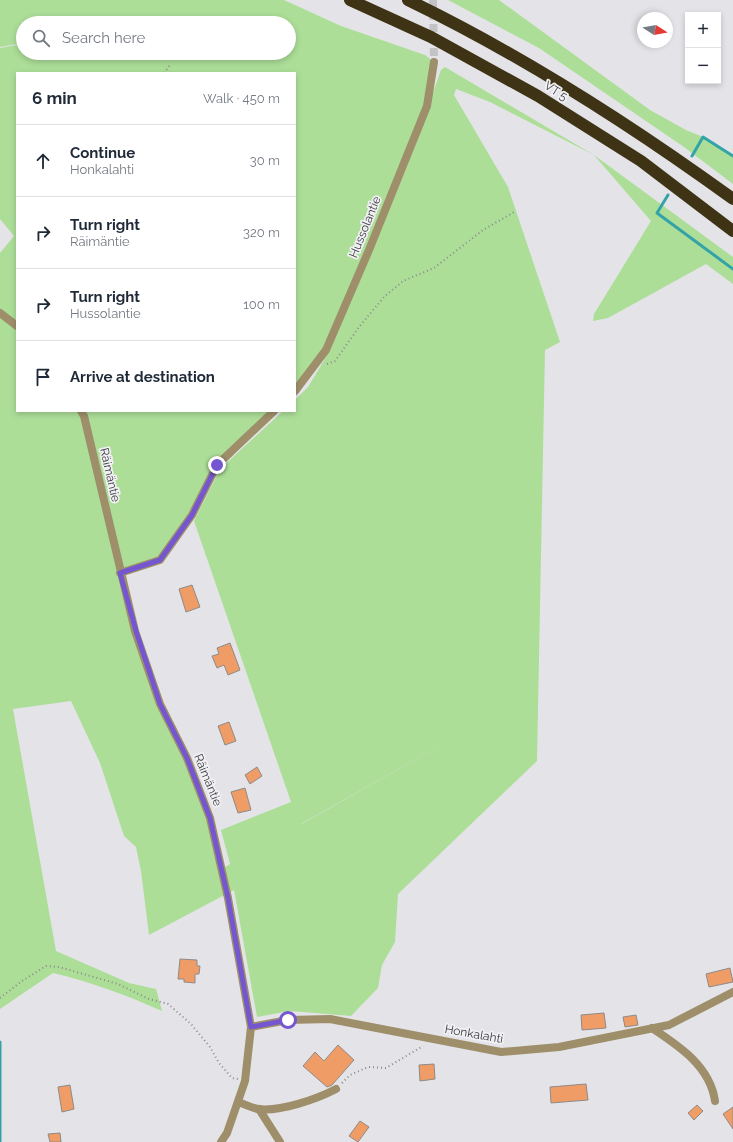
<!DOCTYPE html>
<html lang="en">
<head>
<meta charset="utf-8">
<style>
  :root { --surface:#fff; --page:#f2f2f3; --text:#1f2937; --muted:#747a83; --line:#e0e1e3 }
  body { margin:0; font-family:Raleway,sans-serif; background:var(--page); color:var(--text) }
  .controls { position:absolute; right:12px; top:12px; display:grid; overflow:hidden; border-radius:0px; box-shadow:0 2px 6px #0003 }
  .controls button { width:36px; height:36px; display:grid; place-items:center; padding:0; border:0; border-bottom:1px solid var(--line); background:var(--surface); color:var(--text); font:20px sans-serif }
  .compass { position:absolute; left:637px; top:12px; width:36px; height:36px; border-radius:50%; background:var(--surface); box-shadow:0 2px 6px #0003; rotate:101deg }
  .stop { position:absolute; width:12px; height:12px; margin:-9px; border:3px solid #7456d0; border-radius:50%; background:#fff }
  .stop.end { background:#7456d0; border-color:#fff; box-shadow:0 1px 4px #0008 }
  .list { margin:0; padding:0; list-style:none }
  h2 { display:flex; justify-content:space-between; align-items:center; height:52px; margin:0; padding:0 16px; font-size:17px }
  h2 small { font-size:13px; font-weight:400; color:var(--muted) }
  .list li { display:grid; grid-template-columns:26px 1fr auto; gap:12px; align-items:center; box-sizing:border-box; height:72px; padding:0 16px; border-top:1px solid var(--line) }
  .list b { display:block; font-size:15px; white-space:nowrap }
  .list p { margin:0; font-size:13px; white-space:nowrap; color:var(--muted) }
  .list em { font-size:13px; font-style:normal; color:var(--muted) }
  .icon { flex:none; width:22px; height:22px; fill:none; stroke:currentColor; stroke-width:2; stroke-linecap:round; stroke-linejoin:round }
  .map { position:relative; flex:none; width:733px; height:1142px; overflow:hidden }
  .search { position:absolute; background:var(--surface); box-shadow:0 2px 6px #0003; left:16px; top:16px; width:280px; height:44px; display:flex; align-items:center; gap:10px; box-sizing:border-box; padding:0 14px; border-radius:22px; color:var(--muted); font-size:15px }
  .panel { position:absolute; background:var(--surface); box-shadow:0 2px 6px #0003; left:16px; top:72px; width:280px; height:340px; border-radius:0px }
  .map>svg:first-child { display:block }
</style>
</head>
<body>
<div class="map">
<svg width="733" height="1142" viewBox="0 0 733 1142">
  <rect width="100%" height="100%" fill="#e4e4e8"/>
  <g fill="#acde98" fill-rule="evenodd">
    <path d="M0,0h284l57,26 84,29 9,7 -7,44 -101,244 -31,41v-318h-278v338h257l-57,54 -25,50 -32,45 -40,13 40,131 50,114 12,51 8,-5 -9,-34 70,-28 -97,-281 26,-52 63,-58h12v-11l13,-13 21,-35 76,-181 36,-101 4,-3 149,88 139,102v27l-27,-20 -98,54 -15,3 1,-7 57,-93 -57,-66 -104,-53 -34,-13 -2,6 54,92 52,155 -15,8 -8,411 -139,133 -3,48 -13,23 -4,23 -27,28 -61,-5 -33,6 -23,-127 -85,45 -8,-64 -5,-24 -12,-11 -24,-73 -29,-62 -58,8 43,242 73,32 27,6 6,22c-36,-16 -71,-29 -109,-38l-53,36v-756l14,-17 -14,-17v-171l23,-4v9h266v-30h-266v20l-23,4zM478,724l-178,101 1,-1z"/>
    <path d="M448,0h51l151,110 36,20 17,7 30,19v28l-49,-37 -145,-99z"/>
  </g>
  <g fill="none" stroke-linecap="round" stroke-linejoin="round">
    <g stroke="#34a3a8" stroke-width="3">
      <path d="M692,156l11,-19 30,19"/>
      <path d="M668,195l-11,18 76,56"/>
      <path d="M0,1042v100"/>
    </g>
  </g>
  <g fill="#ef9c67" stroke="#8e8a88">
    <path d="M192,585l8,22 -14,5 -7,-23z"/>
    <path d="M230,643l10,27 -12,5 -4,-10 -7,3 -5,-12 7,-2 -2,-6z"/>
    <path d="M229,722l7,19 -11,4 -7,-19z"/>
    <path d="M257,767l5,9 -12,8 -5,-9z"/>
    <path d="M245,788l6,22 -13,3 -7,-21z"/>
    <path d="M180,959l17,1v6h3l-1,8h-4v9l-11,-1v-3h-6z"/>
    <path d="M730,968l3,14 -24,5 -3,-13z"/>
    <path d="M604,1013l2,15 -24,2 -1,-15z"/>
    <path d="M636,1015l2,10 -13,2 -2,-10z"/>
    <path d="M338,1045l16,15 -22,25 -5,2 -24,-21 12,-14 9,9z"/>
    <path d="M434,1064l1,15 -15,2 -1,-16z"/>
    <path d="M586,1084l2,16 -37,3 -1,-16z"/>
    <path d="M70,1085l4,24 -12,3 -4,-25z"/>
    <path d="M697,1105l6,6 -9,9 -6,-7z"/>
    <path d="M733,1107v22l-10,-15z"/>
    <path d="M360,1121l9,6 -11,15 -9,-6z"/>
    <path d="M60,1133l1,9h-11l-2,-8z"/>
  </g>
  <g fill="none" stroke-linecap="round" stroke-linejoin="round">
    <path stroke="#c3c3c6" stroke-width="8" stroke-dasharray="8 4" stroke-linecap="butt" d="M433,0l1,62"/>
    <g stroke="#8b8b8d" stroke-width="2" stroke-dasharray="1 3" stroke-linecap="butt">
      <path d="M164,73l6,-8"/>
      <path d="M327,364l8,-3 24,-34 25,-30 19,-16 31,-13 49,-38 33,-19"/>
      <path d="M0,998l22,-17 24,-15 13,1 59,17 31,15 19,5 23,20 19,23 9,16 13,15 6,1"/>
      <path d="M342,1083l8,-8 18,-8 18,1 37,-22"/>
    </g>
    <g stroke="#9e8f6a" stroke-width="8">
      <path d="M295,391l31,-41 43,-100 58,-144 7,-44"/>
      <path d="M120,573l40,-13 32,-45 25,-50 57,-54"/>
      <path d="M251,1027l37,-7 42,-1 171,33 58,-5 110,-22 64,-33"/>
      <path d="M652,1028c27,18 58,38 63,73"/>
      <path d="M238,1102c6,2 14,6 20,7 22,3 59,-10 78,-20"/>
      <path d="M259,1109l21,33"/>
    </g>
    <g stroke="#9e8f6a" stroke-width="8">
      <path d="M0,313l17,13"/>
      <path d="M81,411l3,5 51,215 25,73 27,54 23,60 18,80 23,129 -6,54 -18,52 -6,9"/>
    </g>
    <g stroke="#3f3315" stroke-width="12">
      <path d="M350,0l81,37 107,59 103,65 92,70"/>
      <path d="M408,0c114,55 223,125 325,199"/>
    </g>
  </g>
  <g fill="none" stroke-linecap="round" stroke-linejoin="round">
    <path stroke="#7456d0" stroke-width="5" d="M217,465l-25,50 -32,45 -40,13 16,58 24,73 27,54 23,60 18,80 23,129 37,-7"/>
  </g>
  <g text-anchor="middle" stroke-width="3.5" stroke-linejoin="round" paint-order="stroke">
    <g font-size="12" fill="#3d3d3e" stroke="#f1f1f5">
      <text transform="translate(556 91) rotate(32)" y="4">VT 5</text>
      <text transform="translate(365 227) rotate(-68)" y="4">Hussolantie</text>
      <text transform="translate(110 475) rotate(77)" y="4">Räimäntie</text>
      <text transform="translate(208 780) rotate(68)" y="4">Räimäntie</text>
      <text transform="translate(474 1034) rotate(10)" y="4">Honkalahti</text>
    </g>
  </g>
</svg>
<div class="controls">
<button>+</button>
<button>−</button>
</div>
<svg class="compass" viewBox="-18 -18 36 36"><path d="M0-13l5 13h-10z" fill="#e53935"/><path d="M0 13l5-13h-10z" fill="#747a83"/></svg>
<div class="stop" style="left:288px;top:1020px"></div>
<div class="stop end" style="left:217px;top:465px"></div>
<div class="search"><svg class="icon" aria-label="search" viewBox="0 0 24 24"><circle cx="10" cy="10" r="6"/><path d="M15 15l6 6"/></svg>Search here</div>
<section class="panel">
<h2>6 min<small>Walk · 450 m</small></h2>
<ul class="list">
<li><svg class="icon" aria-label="ahead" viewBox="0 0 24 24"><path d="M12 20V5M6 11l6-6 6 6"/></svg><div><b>Continue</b><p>Honkalahti</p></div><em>30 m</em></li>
<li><svg class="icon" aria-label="right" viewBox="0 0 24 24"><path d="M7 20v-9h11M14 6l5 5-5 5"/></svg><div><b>Turn right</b><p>Räimäntie</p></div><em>320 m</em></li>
<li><svg class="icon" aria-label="right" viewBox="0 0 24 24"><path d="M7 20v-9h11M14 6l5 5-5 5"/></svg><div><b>Turn right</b><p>Hussolantie</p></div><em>100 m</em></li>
<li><svg class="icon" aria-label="arrive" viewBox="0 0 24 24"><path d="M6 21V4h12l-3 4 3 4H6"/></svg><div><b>Arrive at destination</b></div></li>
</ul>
</section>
</div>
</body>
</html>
